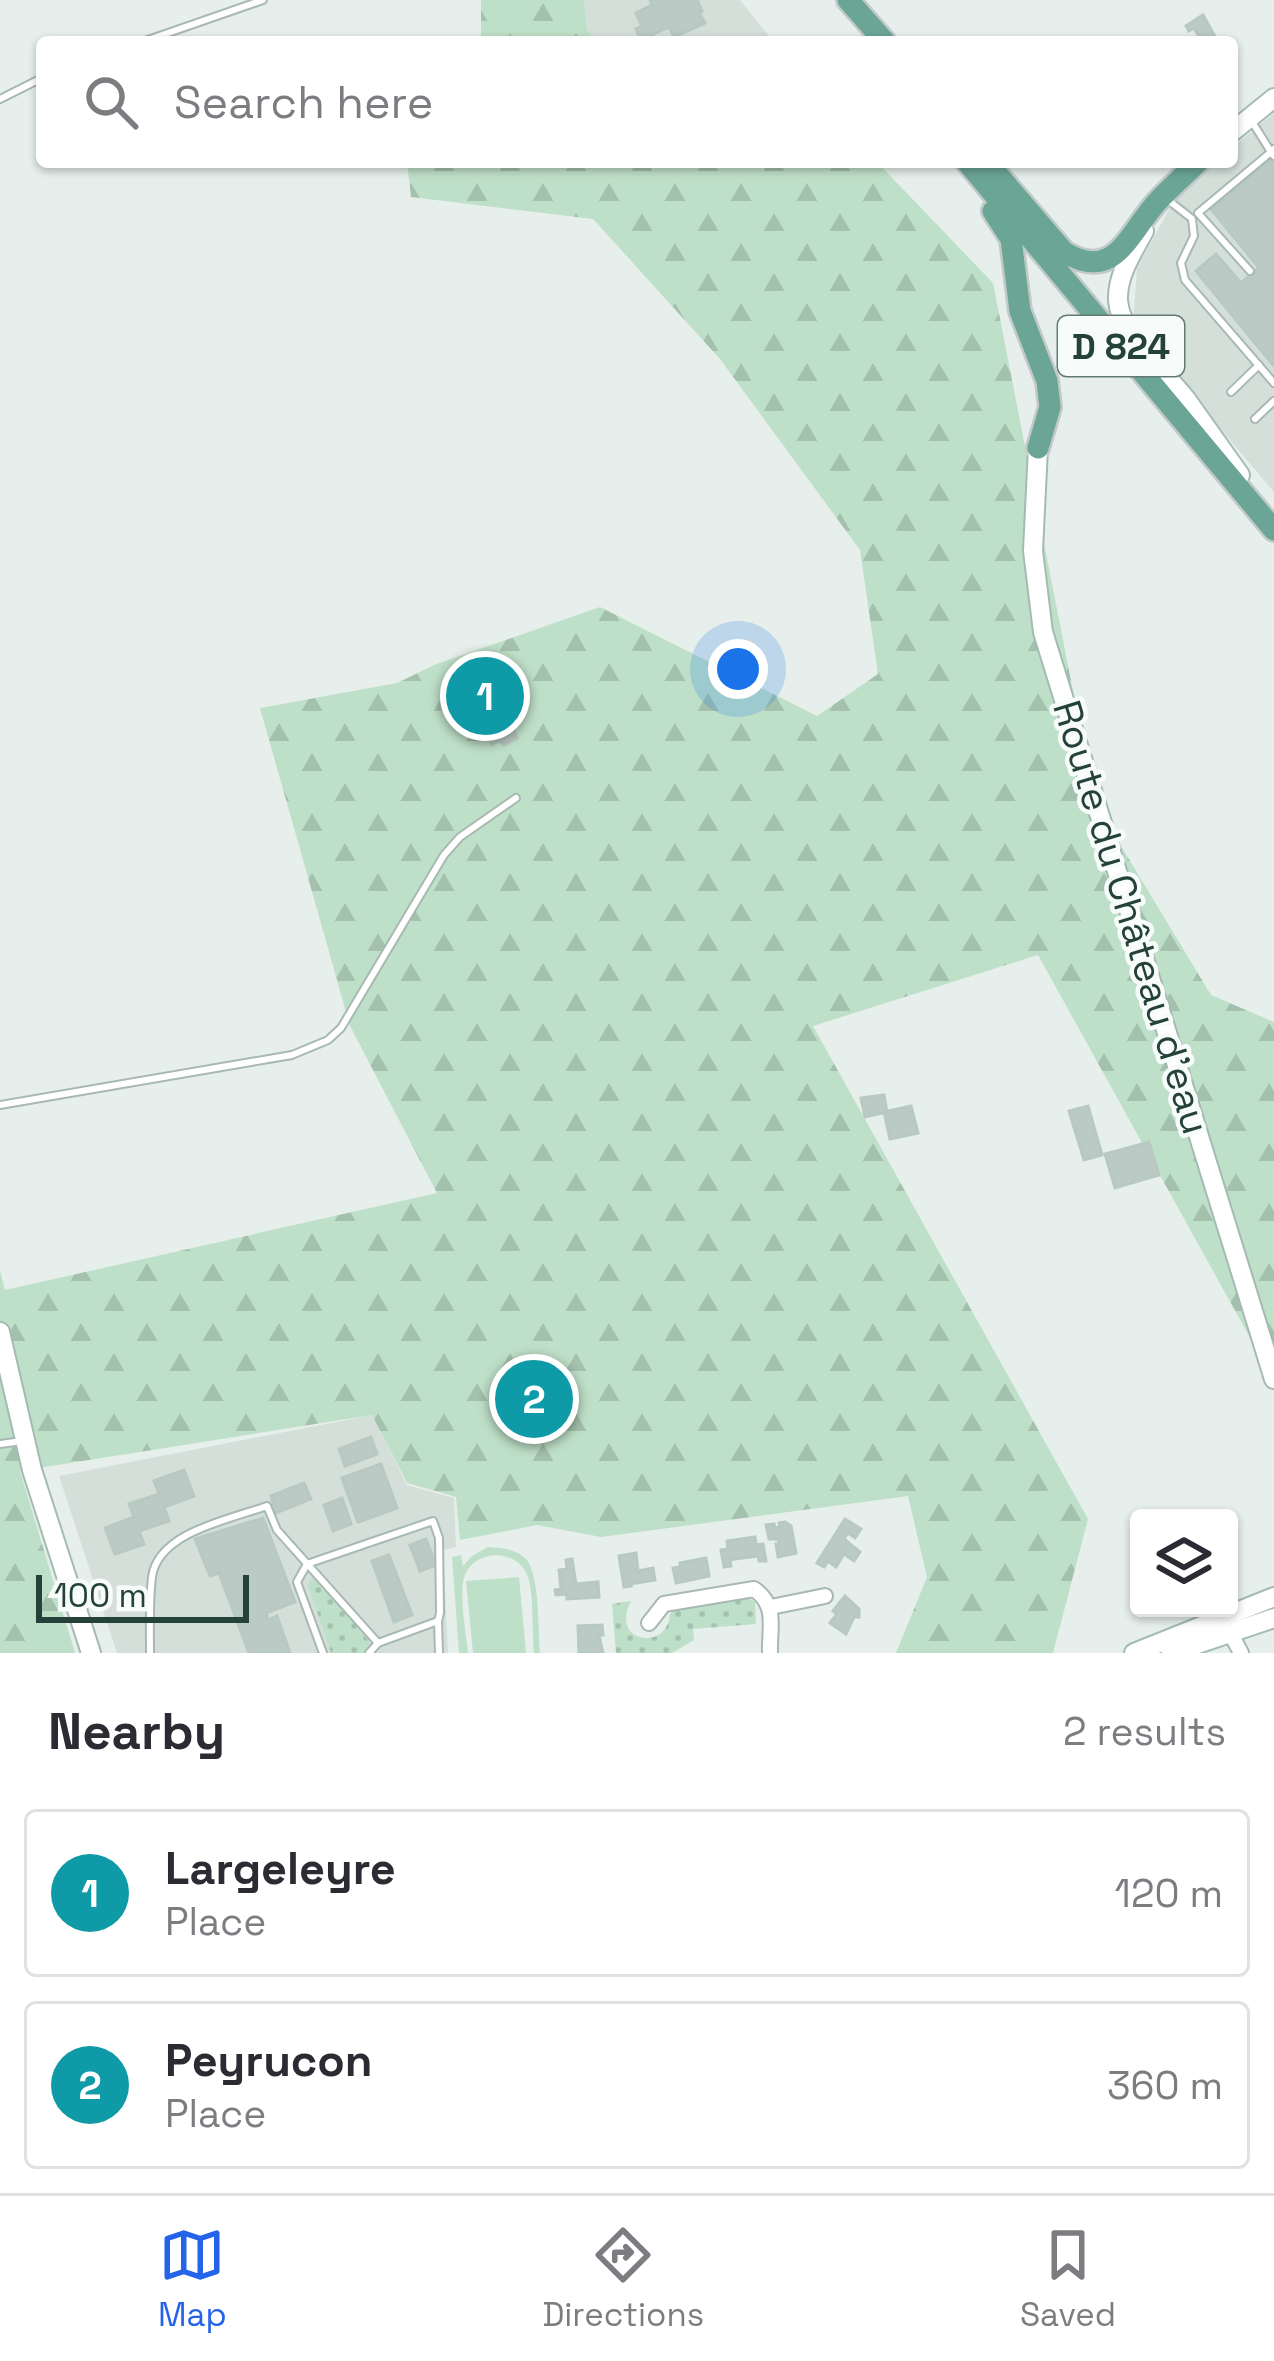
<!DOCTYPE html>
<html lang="en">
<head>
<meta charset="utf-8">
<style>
  :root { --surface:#fff; --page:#f2f2f3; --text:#2b2b33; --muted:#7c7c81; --line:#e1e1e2; --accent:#2563eb }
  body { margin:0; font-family:"Space Grotesk",sans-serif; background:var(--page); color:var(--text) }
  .controls { position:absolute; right:36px; bottom:36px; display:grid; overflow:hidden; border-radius:12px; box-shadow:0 3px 9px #0004 }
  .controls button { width:108px; height:108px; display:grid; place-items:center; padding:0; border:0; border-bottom:3px solid var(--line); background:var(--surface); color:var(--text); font:60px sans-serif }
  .scale { position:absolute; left:36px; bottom:30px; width:213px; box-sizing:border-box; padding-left:12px; border:6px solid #24423a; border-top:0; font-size:33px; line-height:42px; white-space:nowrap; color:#24423a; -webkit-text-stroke:9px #f7fbf9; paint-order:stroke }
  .you { position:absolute; left:738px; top:669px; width:42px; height:42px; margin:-30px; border:9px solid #fff; border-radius:50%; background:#1a73e8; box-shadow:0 0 0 18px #1a73e833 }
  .badge { display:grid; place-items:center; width:78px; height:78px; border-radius:50%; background:var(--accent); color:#fff; font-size:39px; font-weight:700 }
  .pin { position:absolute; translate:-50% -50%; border:6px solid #fff; box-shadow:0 3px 12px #0006 }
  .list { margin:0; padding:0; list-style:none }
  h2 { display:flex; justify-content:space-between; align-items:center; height:156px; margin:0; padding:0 48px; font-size:51px }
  h2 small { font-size:39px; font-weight:400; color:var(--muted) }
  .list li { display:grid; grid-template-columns:78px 1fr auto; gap:36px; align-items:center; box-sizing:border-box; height:168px; margin:0 24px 24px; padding:0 24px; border:3px solid var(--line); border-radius:12px }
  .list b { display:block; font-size:45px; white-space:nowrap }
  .list p { margin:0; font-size:39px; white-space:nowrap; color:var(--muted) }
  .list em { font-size:39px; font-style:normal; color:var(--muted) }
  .icon { flex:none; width:66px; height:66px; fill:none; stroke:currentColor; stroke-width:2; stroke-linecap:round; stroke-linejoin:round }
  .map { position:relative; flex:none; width:1274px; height:1653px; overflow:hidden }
  .search { position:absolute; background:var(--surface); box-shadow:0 3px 9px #0004; left:36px; right:36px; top:36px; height:132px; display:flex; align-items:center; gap:30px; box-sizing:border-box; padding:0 42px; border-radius:12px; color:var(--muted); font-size:45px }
  .sheet { height:540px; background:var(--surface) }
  nav { display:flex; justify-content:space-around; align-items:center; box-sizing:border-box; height:168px; border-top:3px solid var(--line); background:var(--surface); font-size:33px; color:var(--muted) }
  nav a { display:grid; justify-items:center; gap:6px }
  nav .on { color:var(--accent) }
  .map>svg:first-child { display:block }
</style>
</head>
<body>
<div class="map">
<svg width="1274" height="1653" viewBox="0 0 1274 1653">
  <defs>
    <pattern id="grass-dots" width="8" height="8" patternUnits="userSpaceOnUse" patternTransform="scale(3)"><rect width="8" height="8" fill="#bfe0c8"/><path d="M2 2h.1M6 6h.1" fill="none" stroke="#a4c1ad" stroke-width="1.8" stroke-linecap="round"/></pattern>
    <pattern id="forest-firs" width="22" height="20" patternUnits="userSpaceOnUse" patternTransform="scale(3)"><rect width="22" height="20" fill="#bfe0c8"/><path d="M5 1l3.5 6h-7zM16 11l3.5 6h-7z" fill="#a4c1ad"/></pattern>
  </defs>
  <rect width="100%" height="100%" fill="#e6efeb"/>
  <g fill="#d4dfda">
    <path d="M584,0h156l34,42h-177l-10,-12z"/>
    <path d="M1274,113v379l-141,-167 4,-57 39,-71 40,-35h16v-14z"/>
    <path d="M372,1415l35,70 47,13 2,49 -13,3 5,103h-331l-58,-177z"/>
  </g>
  <g fill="url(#grass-dots)">
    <path d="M318,1578l50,62 3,6 -7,7h-33l-23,-68 3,-6z"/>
    <path d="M747,1597l8,5 1,22 -63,5 1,11 -22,13h-56l-4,-49 19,-3c-22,41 36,52 39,13l6,-5z"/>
  </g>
  <g fill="url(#forest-firs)">
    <path d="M481,0h103l3,30 10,12h-116z"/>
    <path d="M407,162h470l116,121 102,520 116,192 63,27v359l-236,-426 -225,71 275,493 -35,134h-157l31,-76 -19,-81 -307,41 -64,-12 -77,15 -4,-43 -49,-14 -35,-68 -352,56 55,182h-75v-383l5,20 432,-97 -87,-167 -90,-318 137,-25 37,-18 166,-58 217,109 61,-42 -18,-124 -140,-191 -127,-140 -182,-22z"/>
  </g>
  <g fill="#bfe0c8">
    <path d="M488,1547c13,1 27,2 37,11 15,13 13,74 15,95h-6c-2,-20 0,-58 -6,-76 -9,-29 -55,-29 -64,1 -5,18 2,55 4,75h-9l-7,-96 9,-2 2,11 9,-10z"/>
    <path d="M519,1577l7,76h-53l-7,-72z"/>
  </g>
  <g fill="#bbcac4" stroke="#b8c9c2" stroke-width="3">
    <path d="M650,0h47l5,11 -3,2 6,10 -31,14 -5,-10 -28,13 -5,-11 6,-3 -6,-13 16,-8z"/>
    <path d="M1203,15l15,27h-16l-8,-14 -5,3 -3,-5z"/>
    <path d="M1271,160l3,4v202l-78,-95 20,-17 25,29 18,-15 -48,-59z"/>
    <path d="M505,661l6,14 -22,7 11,29 4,-2 13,29 -13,7 -4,-5 -8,5 -14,-23 6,-5 -16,-43z"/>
    <path d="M884,1095l3,17 -22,5 -4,-19z"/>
    <path d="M911,1106l7,27 -28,6 -6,-27z"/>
    <path d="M1088,1106l14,49 -18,5 -15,-49z"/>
    <path d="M1149,1142l10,33 -44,13 -10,-34z"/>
    <path d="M546,1372l5,17 -7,3 4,14 -21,6 -8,-27 20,-5 -2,-6z"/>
    <path d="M371,1437l6,17 -32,12 -6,-17z"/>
    <path d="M381,1464l16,44 -39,14 -16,-44z"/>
    <path d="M184,1470l10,26 -30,11 5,14 -30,10 5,13 -29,10 -10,-26 29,-11 -5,-13 30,-10 -5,-13z"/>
    <path d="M304,1483l7,16 -35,14 -5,-17z"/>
    <path d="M342,1498l9,26 -18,7 -9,-26z"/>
    <path d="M263,1518l32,84 -29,11 2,7 9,-4 13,37h-41l-30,-80 -9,3 -15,-37z"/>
    <path d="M845,1519l16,10 -6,9 -7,-5 -4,6 16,13 -6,9 -10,-7 -8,13 -8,-6 -4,6 -7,-4z"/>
    <path d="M785,1522l6,4 5,27 -18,4 -2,-13h3l-1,-5h-9l-3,-14 8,-1 1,4 5,-1 -1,-4z"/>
    <path d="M755,1537l1,8 7,-1 3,17h-7l-1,-5 -23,3 -5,1 1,6 -7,1 -3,-17 7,-1 -1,-8z"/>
    <path d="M426,1539l10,26 -16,6 -10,-26z"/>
    <path d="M636,1553l2,18 15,-3 2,12 -25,4 1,2 -7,1 -5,-31z"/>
    <path d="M389,1555l23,60 -18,7 -22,-61z"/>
    <path d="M706,1558l3,18 -33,7 -3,-15 7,-1v-4z"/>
    <path d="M572,1559l4,25 22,-2 1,15 -32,2v-5l-11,1 -1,-5 6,-1 -2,-19 8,-1 -1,-9z"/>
    <path d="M845,1596l14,13v8h-5l-8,17 -16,-11 7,-9 -4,-3z"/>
    <path d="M602,1625l1,10h-4l4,18h-24l-1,-27z"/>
  </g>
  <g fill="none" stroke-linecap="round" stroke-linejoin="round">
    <g stroke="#a8b8b2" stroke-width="10">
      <g id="lane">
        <path d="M142,42l121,-42"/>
        <path d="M0,99l42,-21"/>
        <path d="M1251,120l20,32 3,-3"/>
        <path d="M1168,200l23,18"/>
        <path d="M1192,219l2,17 -13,27 4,17 89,103"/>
        <path d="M1250,271l-52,-58 73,-61 3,4"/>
        <path d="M1231,392l28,-27"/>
        <path d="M1255,419l19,-18"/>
        <path d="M0,1105l292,-50 36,-15 13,-12 103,-173 16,-18 56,-39"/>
        <path d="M0,1444l15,-2"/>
        <path d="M150,1653c0,-25 -1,-51 2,-76 6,-45 79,-58 115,-71l10,24 101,113"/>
        <path d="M323,1653l-26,-71 10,-18 126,-43 6,17 1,75 -2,8"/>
        <path d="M369,1653l9,-10 60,-22 1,32"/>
      </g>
    </g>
    <g stroke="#a8b8b2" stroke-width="18">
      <g id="street">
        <path d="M771,1607l54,-11"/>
        <path d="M649,1623l15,-19 90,-15c24,17 15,38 16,64"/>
        <path d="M1231,1634l10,19"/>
      </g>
    </g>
    <g stroke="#a4bbb3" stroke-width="22">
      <g id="secondary">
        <path d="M1232,132l42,-34"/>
        <path d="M1144,231c-11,21 -27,44 -26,69 2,35 47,72 68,99 18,25 36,51 54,76"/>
        <path d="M1038,448l-5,103 10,81 231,747"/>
        <path d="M0,1332l32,138 59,183"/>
        <path d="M1134,1653l140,-56"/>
        <path d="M1171,1653l103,-35"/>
      </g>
    </g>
    <g stroke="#c2cac8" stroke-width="26">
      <g id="primary">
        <path d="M848,0l37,42"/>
        <path d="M967,162l307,368"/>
        <path d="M987,162l77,90c51,31 64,-18 93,-50 13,-14 28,-27 41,-40"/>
        <path d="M993,211l18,28 9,72 27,70 3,26 -12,41"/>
      </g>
    </g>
    <use href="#lane" stroke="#fff" stroke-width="6"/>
    <use href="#street" stroke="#fff" stroke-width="14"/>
    <use href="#secondary" stroke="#fff" stroke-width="18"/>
    <use href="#primary" stroke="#6aa596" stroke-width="21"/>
  </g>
  <g text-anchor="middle" stroke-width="9" stroke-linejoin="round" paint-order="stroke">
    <rect fill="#f7fbf9" stroke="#637a73" stroke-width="3" x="1058" y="316" width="126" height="60" rx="9"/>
    <g font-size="36" font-weight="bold" fill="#24423a">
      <text x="1121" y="359">D 824</text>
    </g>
    <g font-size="39" fill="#24423a" stroke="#f7fbf9">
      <text transform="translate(1132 917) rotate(73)" y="14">Route du Château d'eau</text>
    </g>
  </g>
</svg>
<div class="controls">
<button><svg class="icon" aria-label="layers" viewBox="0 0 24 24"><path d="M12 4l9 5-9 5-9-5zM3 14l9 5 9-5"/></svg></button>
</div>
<div class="scale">100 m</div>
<div class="you"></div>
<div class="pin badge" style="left:485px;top:696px;background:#0f9aa8">1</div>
<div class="pin badge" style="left:534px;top:1399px;background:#0f9aa8">2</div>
<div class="search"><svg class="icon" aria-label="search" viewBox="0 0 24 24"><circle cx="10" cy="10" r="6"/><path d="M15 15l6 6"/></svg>Search here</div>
</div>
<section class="sheet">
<h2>Nearby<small>2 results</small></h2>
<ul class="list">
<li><span class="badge" style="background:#0f9aa8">1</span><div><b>Largeleyre</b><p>Place</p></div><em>120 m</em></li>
<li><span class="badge" style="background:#0f9aa8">2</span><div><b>Peyrucon</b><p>Place</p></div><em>360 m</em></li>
</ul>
</section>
<nav>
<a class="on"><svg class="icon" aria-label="map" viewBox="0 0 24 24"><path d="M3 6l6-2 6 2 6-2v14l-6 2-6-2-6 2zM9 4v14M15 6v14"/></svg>Map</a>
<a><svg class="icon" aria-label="directions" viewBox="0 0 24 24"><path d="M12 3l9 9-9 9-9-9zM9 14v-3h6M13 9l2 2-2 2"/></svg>Directions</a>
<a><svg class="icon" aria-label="saved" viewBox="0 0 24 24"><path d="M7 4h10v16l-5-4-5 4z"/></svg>Saved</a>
</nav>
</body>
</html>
